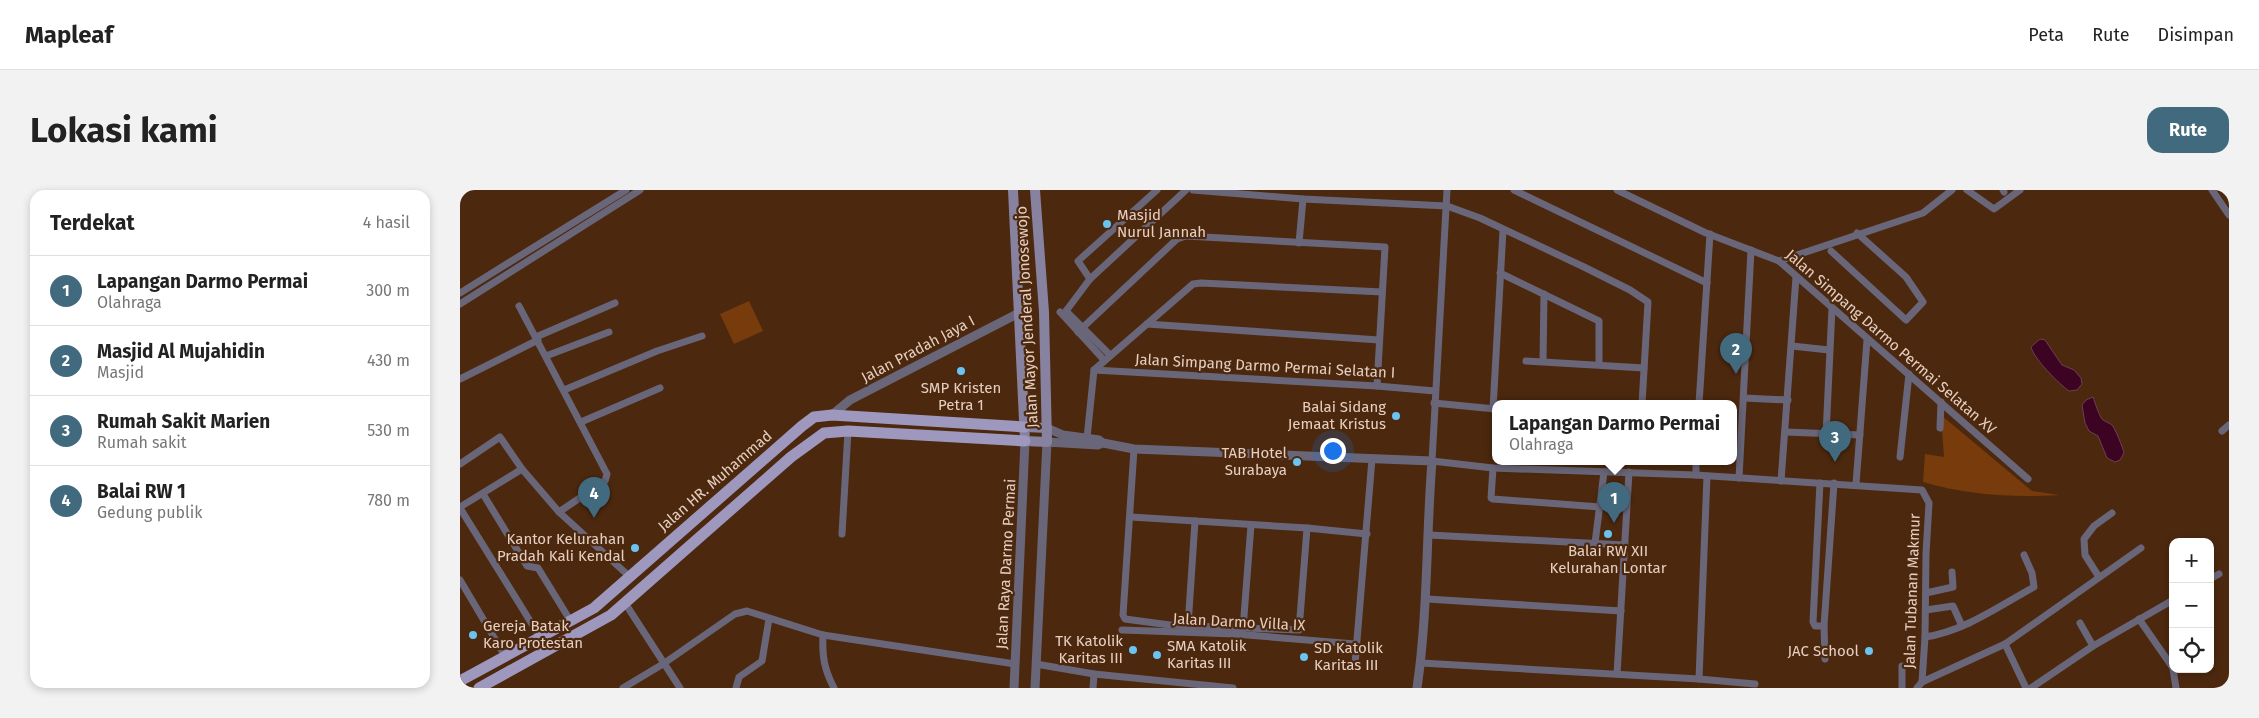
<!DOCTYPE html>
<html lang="id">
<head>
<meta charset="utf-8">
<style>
  :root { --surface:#fff; --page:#f2f2f2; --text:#222; --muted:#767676; --line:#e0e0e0; --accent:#426a7f }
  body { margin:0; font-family:"Fira Sans",sans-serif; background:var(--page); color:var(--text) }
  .controls { position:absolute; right:15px; bottom:15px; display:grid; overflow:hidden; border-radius:10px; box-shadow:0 2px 8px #0003 }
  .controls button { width:45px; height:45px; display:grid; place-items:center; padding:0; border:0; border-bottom:1px solid var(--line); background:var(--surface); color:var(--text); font:25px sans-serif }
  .you { position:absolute; left:872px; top:260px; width:18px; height:18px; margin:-12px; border:4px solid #fff; border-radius:50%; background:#1a73e8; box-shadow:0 0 0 8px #1a73e833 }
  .badge { display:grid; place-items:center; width:32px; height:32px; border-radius:50%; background:var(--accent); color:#fff; font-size:16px; font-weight:700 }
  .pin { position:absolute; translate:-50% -41px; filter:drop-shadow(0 1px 2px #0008) }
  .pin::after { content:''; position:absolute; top:26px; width:18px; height:15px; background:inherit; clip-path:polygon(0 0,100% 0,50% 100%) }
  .popup { position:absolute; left:1032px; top:210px; width:245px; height:65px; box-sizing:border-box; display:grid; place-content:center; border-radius:10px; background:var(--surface); filter:drop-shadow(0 1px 4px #0005); font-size:16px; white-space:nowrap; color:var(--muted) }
  .popup b { font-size:19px; color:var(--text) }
  .popup::after { content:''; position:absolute; left:50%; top:100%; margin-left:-10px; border:10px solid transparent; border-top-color:var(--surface) }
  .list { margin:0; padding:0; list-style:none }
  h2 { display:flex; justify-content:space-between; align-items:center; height:65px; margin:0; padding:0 20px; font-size:21px }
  h2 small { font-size:16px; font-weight:400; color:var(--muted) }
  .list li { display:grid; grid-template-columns:32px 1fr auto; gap:15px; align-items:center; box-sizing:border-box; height:70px; padding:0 20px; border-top:1px solid var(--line) }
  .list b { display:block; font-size:19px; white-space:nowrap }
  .list p { margin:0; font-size:16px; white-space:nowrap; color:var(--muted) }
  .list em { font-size:16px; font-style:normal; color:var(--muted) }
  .icon { flex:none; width:28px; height:28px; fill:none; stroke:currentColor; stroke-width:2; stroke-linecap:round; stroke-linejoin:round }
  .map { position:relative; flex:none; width:1769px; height:498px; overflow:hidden; border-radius:15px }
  header { display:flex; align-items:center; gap:30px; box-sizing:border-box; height:70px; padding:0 25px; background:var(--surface); border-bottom:1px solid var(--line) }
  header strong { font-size:24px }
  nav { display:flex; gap:28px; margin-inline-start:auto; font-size:18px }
  .intro { display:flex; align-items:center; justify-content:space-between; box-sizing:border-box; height:120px; padding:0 30px }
  h1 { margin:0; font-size:35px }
  .button { padding:12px 22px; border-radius:15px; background:var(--accent); color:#fff; font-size:18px; font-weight:700 }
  main { display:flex; gap:30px; padding:0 30px }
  aside { flex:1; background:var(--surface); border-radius:15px; box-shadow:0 2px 8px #0003 }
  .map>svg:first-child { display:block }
</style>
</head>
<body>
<header>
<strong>Mapleaf</strong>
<nav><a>Peta</a><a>Rute</a><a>Disimpan</a></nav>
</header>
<div class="intro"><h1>Lokasi kami</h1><a class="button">Rute</a></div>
<main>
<aside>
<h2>Terdekat<small>4 hasil</small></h2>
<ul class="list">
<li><span class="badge">1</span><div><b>Lapangan Darmo Permai</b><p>Olahraga</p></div><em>300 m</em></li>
<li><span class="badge">2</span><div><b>Masjid Al Mujahidin</b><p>Masjid</p></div><em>430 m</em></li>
<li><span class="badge">3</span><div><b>Rumah Sakit Marien</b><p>Rumah sakit</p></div><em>530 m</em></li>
<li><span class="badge">4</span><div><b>Balai RW 1</b><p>Gedung publik</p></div><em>780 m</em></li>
</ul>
</aside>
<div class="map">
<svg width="1769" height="498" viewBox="0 0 1769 498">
  <rect width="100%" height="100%" fill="#4c280e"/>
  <g fill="#773b0c">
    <path d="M289,111l14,30 -29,13 -14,-30z"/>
    <path d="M1481,225l91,76 28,4c-46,3 -93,0 -137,-13l2,-28 19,3z"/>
  </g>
  <g fill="#3c0322" stroke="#6f4051">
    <path d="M1580,149l5,1 17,25 12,5 7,8 1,6 -5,6 -8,1c-10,-7 -35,-32 -38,-44z"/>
    <path d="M1633,207c2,6 6,18 9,22 3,3 6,3 10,6 3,3 11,23 12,28l-4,7 -5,2 -8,-4 -9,-22 -9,-5 -4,-8 -3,-18 4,-5z"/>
  </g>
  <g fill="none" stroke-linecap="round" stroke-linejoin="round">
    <g stroke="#696679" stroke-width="7">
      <path d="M733,0l110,9 144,7 33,12 104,49 46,23 18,12 -6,102"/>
      <path d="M987,0l-15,271 61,7 203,7 226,15 7,13 -3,51 -1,83 -3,45 -5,6"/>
      <path d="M1054,0l193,93"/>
      <path d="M1157,0l89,43 73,28 249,218"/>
      <path d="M1507,0l27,19 26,-19"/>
      <path d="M1543,0l1,2"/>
      <path d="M1752,0l17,25"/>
      <path d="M839,53l4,-44"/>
      <path d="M1371,61l75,69 17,-18 -17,-25 -49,-44"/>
      <path d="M1319,71l144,-48 29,-23"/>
      <path d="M1040,83l99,48v43"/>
      <path d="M630,89l-12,-18 79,-71"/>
      <path d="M0,103l166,-103"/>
      <path d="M0,114l180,-114"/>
      <path d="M59,116l88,168 -2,7 -46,31"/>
      <path d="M606,121l24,-32 96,-89"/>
      <path d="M606,121l44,44"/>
      <path d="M600,122l44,48"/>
      <path d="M687,134l232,16"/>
      <path d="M618,142l99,-93 9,-3 199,11 -8,139"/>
      <path d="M76,147l79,-34"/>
      <path d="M1332,156l37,4"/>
      <path d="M86,166l63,-24"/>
      <path d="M1066,171l118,7"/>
      <path d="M1083,171l1,-67"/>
      <path d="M634,180l283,16 58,5"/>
      <path d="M0,189l78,-39"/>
      <path d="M104,200l93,-39 45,-15"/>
      <path d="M1284,208l44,2"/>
      <path d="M974,213l61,6"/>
      <path d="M1239,214l11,-170"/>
      <path d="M1033,219l10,-179"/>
      <path d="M121,232l79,-34"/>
      <path d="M1480,238l1,-26"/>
      <path d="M1762,241l7,-6"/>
      <path d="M1326,242l74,3"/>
      <path d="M1366,245l6,-127"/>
      <path d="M627,248l7,-68 99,-86 8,-1 181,9"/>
      <path d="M674,259l-11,166 2,4 45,6 129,5 8,-102"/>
      <path d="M1440,267l9,-83"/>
      <path d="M0,274l40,-27 22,32 37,43 71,65"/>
      <path d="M1033,278l-2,30 2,1 107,8"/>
      <path d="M1236,285v-13"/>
      <path d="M1279,288l12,-228"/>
      <path d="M1321,291l15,-204"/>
      <path d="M1360,293l-7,139 2,4h9"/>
      <path d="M1396,294l11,-144"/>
      <path d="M23,304l44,72 11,2 32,52"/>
      <path d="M0,317l62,-38"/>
      <path d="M0,318l80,129"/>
      <path d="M671,327l176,11 60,6"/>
      <path d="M382,344l6,-103"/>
      <path d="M969,345l196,10"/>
      <path d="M1135,353l9,-71"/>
      <path d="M1639,387l-14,-22 -1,-16 10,-13 18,-13"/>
      <path d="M1750,389l9,-5"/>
      <path d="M0,390l45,76"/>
      <path d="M1466,403l27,-6 -1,-15"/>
      <path d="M967,409l194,12"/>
      <path d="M165,413l55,85"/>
      <path d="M1466,420l27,-4 9,20"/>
      <path d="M1679,429l34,49"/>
      <path d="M1620,433l13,23"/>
      <path d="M728,436l7,-105"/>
      <path d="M783,439l8,-104"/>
      <path d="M662,440l113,4 120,10"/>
      <path d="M363,445c-1,21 1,34 11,53"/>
      <path d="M1465,447c40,-6 74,-31 109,-50l-2,-14 -8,-18"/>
      <path d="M1545,454l21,44"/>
      <path d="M1365,469l-1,-33 10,-143"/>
      <path d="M961,473l278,16 56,5"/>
      <path d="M576,474l58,10 139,14"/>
      <path d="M895,474l17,-205"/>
      <path d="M1713,479l3,19"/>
      <path d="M1157,484l12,-202"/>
      <path d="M1239,489l8,-203"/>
      <path d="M1462,492l83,-38 136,-96"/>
      <path d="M163,498l40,-24 72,-50 12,-3 76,24 192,29"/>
      <path d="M276,498l3,-11 23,-16 7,-42"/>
      <path d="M633,498l1,-14"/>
      <path d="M1442,498v-22"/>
      <path d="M1571,498l62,-42 80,-46"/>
    </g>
    <g stroke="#696679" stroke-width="9">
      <path d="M372,225l18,-15 169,-87"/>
      <path d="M587,238l16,7 36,5 4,3 31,6 298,12c-6,76 -4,152 -15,227"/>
      <path d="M554,498l11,-247"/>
      <path d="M575,498l12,-246 51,3 4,-2"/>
    </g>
    <g stroke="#8782a0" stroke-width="10">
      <path d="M553,0l12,251 22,1 -3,-130 -9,-122"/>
      <path d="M565,237l22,1"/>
    </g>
    <g stroke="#9e98be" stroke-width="11">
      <path d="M0,491l134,-73 208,-182 12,-9 18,-2 193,12"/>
      <path d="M19,498l132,-73 180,-158 33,-24 24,-2 177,10"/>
    </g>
  </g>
  <g fill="#6ac3f1" stroke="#4c280e" stroke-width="2">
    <circle cx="647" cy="34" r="5"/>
    <circle cx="501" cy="181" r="5"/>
    <circle cx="936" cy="226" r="5"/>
    <circle cx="837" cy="272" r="5"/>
    <circle cx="1148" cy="344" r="5"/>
    <circle cx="175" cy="358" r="5"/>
    <circle cx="13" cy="445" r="5"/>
    <circle cx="673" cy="460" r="5"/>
    <circle cx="1409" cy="461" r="5"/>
    <circle cx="697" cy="465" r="5"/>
    <circle cx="844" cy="467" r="5"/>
  </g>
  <g text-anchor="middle" stroke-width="4.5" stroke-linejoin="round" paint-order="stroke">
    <g font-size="15" fill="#e6cfc0" stroke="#4c280e" text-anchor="end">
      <text x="657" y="30" text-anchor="start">Masjid<tspan x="657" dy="17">Nurul Jannah</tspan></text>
      <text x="501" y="203" text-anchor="middle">SMP Kristen<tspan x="501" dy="17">Petra 1</tspan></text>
      <text x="926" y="222">Balai Sidang<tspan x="926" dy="17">Jemaat Kristus</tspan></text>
      <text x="827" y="268">TAB Hotel<tspan x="827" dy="17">Surabaya</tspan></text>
      <text x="165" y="354">Kantor Kelurahan<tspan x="165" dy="17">Pradah Kali Kendal</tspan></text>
      <text x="1148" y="366" text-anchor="middle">Balai RW XII<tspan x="1148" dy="17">Kelurahan Lontar</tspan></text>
      <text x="23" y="441" text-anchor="start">Gereja Batak<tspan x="23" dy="17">Karo Protestan</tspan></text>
      <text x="663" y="456">TK Katolik<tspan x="663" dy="17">Karitas III</tspan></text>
      <text x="707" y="461" text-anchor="start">SMA Katolik<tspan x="707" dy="17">Karitas III</tspan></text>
      <text x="854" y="463" text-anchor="start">SD Katolik<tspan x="854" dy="17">Karitas III</tspan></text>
      <text x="1399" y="466">JAC School</text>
    </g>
    <g font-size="15" fill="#e6cfc0" stroke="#4c280e">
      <text transform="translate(567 127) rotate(-93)" y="5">Jalan Mayor Jenderal Jonosewojo</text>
      <text transform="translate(1431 152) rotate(41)" y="5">Jalan Simpang Darmo Permai Selatan XV</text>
      <text transform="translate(458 159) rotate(-28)" y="5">Jalan Pradah Jaya I</text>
      <text transform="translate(805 176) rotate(3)" y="5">Jalan Simpang Darmo Permai Selatan I</text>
      <text transform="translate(255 291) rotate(-41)" y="5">Jalan HR. Muhammad</text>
      <text transform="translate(546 374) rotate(-87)" y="5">Jalan Raya Darmo Permai</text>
      <text transform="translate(1452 401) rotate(-88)" y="5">Jalan Tubanan Makmur</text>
      <text transform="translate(779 432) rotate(3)" y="5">Jalan Darmo Villa IX</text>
    </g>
  </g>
</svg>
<div class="controls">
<button>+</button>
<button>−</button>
<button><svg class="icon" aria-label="locate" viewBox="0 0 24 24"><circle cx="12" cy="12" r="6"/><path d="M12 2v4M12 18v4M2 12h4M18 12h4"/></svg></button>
</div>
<div class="you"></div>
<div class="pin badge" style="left:1154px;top:333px">1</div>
<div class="popup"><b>Lapangan Darmo Permai</b>Olahraga</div>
<div class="pin badge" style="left:1276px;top:184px">2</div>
<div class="pin badge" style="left:1375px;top:272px">3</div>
<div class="pin badge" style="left:134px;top:328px">4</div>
</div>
</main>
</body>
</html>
